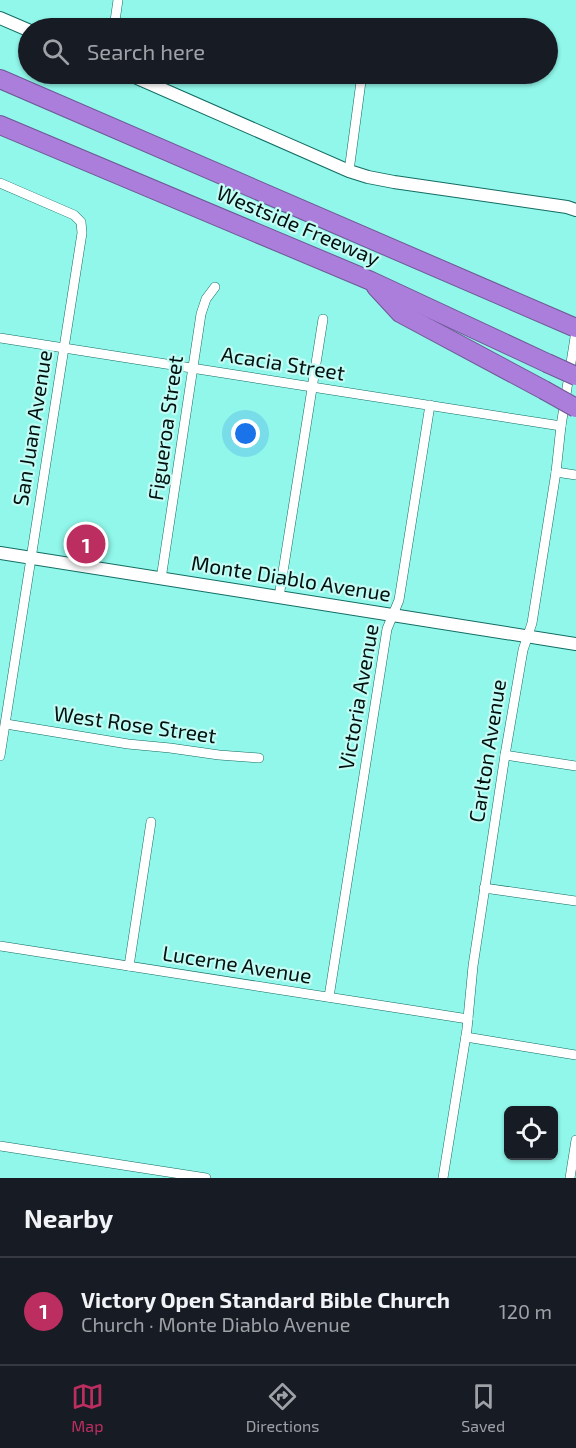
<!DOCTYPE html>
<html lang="en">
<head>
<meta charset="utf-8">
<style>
  :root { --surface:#171b24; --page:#20242c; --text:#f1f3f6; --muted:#9ea1a6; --line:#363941; --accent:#bc2e5f }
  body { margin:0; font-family:"Exo 2",sans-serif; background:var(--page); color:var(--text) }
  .controls { position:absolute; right:18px; bottom:18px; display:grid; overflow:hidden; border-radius:9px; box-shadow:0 2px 4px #0004 }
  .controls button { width:54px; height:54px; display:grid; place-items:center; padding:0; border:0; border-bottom:2px solid var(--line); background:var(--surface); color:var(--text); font:30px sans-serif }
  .you { position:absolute; left:246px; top:434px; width:21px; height:21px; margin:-15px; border:4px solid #fff; border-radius:50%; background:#1a73e8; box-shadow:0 0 0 9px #1a73e833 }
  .badge { display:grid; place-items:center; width:39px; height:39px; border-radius:50%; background:var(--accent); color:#fff; font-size:20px; font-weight:700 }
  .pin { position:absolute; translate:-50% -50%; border:3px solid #fff; box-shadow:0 2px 6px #0006 }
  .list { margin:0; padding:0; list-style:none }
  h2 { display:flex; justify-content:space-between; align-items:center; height:78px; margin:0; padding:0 24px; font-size:26px }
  h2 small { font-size:20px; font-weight:400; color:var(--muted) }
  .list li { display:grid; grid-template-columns:39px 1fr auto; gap:18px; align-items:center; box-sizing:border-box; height:108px; padding:0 24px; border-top:2px solid var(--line) }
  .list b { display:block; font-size:22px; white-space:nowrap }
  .list p { margin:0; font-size:20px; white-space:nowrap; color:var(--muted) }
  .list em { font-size:20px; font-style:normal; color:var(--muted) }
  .icon { flex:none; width:33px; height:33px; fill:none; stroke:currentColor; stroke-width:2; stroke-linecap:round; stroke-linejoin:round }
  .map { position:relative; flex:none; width:576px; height:1178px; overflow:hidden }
  .search { position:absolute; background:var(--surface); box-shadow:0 2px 4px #0004; left:18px; right:18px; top:18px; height:66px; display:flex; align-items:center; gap:15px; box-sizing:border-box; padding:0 21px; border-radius:33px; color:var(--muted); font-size:22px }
  .sheet { height:186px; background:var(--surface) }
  nav { display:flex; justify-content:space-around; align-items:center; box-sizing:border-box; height:84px; border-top:2px solid var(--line); background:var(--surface); font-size:16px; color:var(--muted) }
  nav a { display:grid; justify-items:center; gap:3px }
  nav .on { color:var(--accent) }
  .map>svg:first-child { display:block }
</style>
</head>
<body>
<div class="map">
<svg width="576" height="1178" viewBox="0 0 576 1178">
  <rect width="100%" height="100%" fill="#90f7ea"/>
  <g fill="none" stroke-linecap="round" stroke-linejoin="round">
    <g stroke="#126c63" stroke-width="10">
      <g id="minor">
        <path d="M114,28l4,-28"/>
        <path d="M349,171l13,-97"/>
        <path d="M0,183l74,32 7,7 1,11 -82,523"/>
        <path d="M0,338l561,88"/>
        <path d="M556,472l20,3"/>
        <path d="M161,579l40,-265 5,-15 9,-12"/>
        <path d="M279,597l44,-278"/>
        <path d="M6,724l122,20 42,4 49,7 40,3"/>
        <path d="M505,755l71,11"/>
        <path d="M484,888l92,13"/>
        <path d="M0,946l468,73"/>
        <path d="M129,966l22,-144"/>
        <path d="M329,997l58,-368 12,-29 31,-195"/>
        <path d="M466,1037l110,18"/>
        <path d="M0,1146l206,32"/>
        <path d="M443,1178l24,-149 6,-63 32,-211 18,-105 9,-27 24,-151 5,-46 15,-95"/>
        <path d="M570,1178l6,-38"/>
      </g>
    </g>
    <g stroke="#126c63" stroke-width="14">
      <g id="tertiary">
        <path d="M0,18l28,12"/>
        <path d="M128,74l221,97 19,6 26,5 173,25 9,3"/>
        <path d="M0,553l576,91"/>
      </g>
    </g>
    <g stroke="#6f5894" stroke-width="20">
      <g id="motorway">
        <path d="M0,79l576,249"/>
        <path d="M0,125l371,156 176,82"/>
        <path d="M376,287l24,26 144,77"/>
      </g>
    </g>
    <use href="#minor" stroke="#fff" stroke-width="9"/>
    <use href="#tertiary" stroke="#fff" stroke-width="12"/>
    <use href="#motorway" stroke="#ab7edc" stroke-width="18"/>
    <g stroke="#6f5894" stroke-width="20" stroke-linecap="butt">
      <g id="motorway-bridge">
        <path d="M547,363l29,13"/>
        <path d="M544,390l32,18"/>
      </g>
    </g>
    <use href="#motorway-bridge" stroke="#ab7edc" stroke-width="18"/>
  </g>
  <g text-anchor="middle" stroke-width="4.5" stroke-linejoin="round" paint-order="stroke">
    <g font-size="21" fill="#00100e" stroke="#c2fcf4">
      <text transform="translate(298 226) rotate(23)" y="7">Westside Freeway</text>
      <text transform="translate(283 364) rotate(9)" y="7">Acacia Street</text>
      <text transform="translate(33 428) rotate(-81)" y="7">San Juan Avenue</text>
      <text transform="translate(166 428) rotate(-82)" y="7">Figueroa Street</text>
      <text transform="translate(291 579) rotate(9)" y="7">Monte Diablo Avenue</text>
      <text transform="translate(359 697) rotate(-80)" y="7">Victoria Avenue</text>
      <text transform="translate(135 725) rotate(8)" y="7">West Rose Street</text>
      <text transform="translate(488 751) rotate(-81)" y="7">Carlton Avenue</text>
      <text transform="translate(237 965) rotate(9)" y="7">Lucerne Avenue</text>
    </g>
  </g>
</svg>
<div class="controls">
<button><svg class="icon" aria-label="locate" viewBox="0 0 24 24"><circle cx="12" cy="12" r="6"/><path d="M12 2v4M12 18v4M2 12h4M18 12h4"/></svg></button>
</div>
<div class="you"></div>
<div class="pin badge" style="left:86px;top:544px">1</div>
<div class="search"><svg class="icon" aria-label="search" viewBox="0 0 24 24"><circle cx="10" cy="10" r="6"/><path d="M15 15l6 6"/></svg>Search here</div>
</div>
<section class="sheet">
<h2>Nearby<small></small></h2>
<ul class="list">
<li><span class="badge">1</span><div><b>Victory Open Standard Bible Church</b><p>Church · Monte Diablo Avenue</p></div><em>120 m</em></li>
</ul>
</section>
<nav>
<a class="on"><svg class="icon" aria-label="map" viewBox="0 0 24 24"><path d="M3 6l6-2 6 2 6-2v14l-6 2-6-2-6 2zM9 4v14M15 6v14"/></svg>Map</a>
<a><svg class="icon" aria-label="directions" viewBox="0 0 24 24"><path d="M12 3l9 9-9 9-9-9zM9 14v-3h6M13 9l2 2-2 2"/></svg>Directions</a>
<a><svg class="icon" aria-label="saved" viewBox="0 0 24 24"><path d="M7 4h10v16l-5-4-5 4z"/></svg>Saved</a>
</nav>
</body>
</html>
